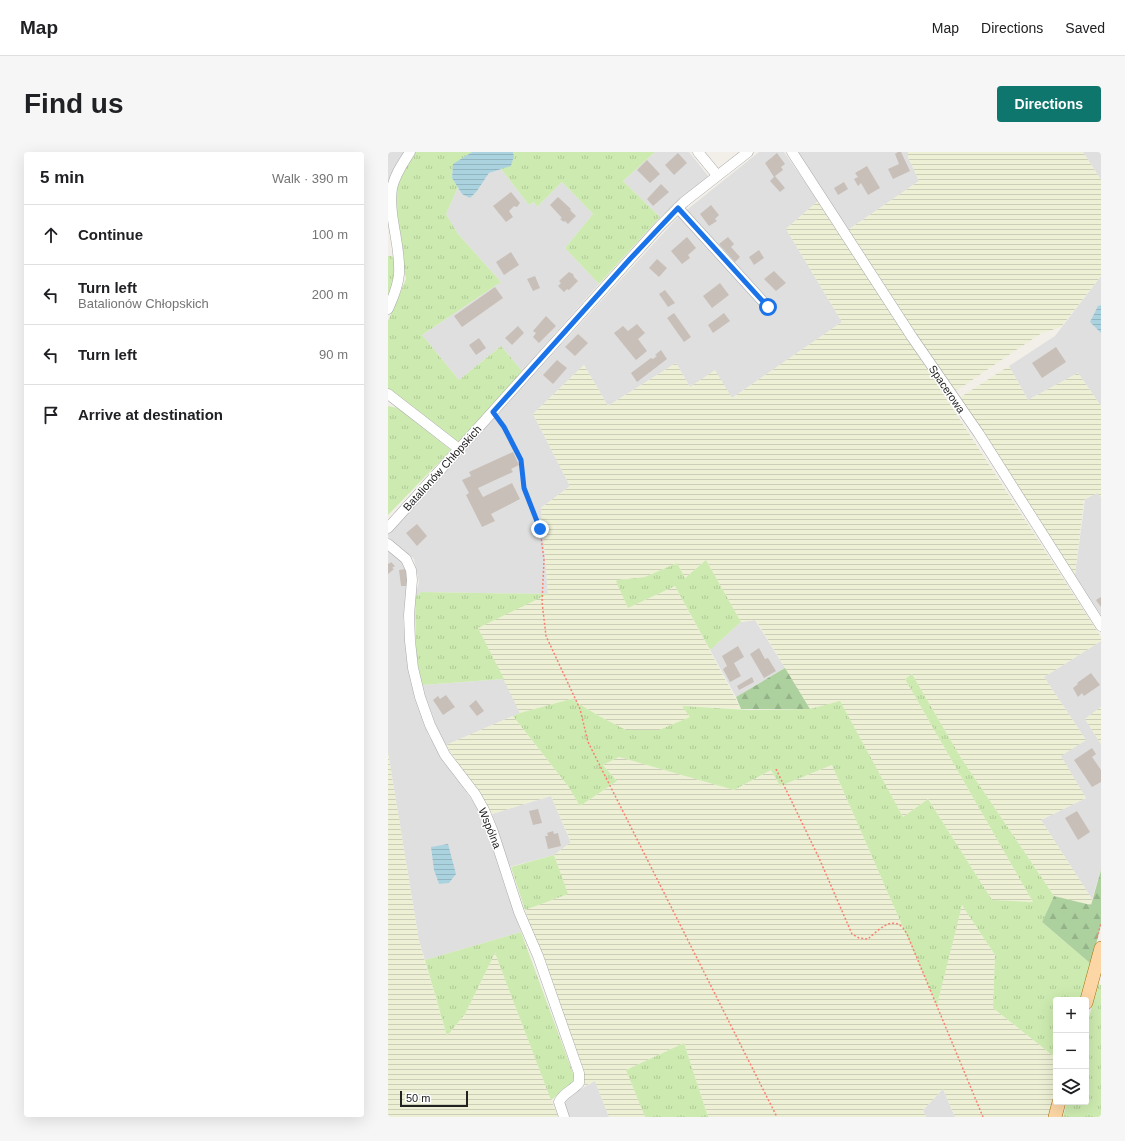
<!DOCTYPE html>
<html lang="en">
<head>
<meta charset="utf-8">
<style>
  :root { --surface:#fff; --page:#f6f6f6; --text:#202124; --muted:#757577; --line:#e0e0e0; --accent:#0f766e }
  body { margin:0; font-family:Arial,sans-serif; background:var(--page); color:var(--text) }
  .controls { position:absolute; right:12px; bottom:12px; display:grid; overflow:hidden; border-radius:4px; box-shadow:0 4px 16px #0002 }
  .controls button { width:36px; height:36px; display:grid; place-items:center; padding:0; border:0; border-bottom:1px solid var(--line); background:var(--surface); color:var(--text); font:20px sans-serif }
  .scale { position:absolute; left:12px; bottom:10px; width:68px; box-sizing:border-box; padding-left:4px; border:2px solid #222; border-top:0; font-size:11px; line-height:14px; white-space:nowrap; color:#222; -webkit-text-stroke:3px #fff; paint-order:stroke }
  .stop { position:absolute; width:12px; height:12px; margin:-9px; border:3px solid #1a73e8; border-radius:50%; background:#fff }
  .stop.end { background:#1a73e8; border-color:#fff; box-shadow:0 1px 4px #0008 }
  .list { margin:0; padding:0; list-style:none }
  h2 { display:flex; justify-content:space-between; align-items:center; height:52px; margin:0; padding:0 16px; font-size:17px }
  h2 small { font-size:13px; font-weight:400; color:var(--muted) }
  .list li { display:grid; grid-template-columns:26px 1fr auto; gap:12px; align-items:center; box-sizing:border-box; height:60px; padding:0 16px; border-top:1px solid var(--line) }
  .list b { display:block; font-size:15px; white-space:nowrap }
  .list p { margin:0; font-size:13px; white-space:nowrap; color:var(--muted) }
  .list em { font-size:13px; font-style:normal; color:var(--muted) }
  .icon { flex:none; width:22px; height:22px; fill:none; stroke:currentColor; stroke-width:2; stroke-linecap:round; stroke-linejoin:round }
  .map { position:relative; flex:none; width:713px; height:965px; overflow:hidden; border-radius:4px }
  header { display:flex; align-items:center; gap:24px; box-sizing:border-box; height:56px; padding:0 20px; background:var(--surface); border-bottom:1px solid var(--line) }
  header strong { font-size:19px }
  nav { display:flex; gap:22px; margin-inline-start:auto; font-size:14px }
  .intro { display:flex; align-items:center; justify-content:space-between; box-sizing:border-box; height:96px; padding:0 24px }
  h1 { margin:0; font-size:28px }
  .button { padding:10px 18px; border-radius:4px; background:var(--accent); color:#fff; font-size:14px; font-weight:700 }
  main { display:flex; gap:24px; padding:0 24px }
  aside { flex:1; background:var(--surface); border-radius:4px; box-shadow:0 4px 16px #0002 }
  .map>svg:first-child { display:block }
</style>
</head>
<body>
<header>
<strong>Map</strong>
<nav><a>Map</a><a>Directions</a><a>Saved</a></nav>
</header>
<div class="intro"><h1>Find us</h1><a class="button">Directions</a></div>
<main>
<aside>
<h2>5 min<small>Walk · 390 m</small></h2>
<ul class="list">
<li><svg class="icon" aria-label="ahead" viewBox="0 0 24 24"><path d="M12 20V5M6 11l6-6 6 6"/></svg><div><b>Continue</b></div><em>100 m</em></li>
<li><svg class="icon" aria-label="left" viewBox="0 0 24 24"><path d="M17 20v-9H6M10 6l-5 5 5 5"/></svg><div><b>Turn left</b><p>Batalionów Chłopskich</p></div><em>200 m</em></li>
<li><svg class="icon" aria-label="left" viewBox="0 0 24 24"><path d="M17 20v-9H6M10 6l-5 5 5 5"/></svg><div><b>Turn left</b></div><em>90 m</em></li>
<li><svg class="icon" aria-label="arrive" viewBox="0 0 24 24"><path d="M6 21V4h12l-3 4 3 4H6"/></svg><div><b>Arrive at destination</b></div></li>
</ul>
</aside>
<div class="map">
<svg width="713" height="965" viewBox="0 0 713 965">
  <defs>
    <pattern id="farmland-rules" width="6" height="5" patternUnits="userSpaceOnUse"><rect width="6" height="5" fill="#eef0d5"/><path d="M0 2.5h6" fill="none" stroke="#ccceb7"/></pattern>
    <pattern id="grass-tufts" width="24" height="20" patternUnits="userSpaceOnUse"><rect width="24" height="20" fill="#cdebb0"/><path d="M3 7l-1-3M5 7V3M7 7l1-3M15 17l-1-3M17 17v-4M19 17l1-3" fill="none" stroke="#b0c997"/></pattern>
    <pattern id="forest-firs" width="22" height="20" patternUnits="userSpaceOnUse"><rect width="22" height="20" fill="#add19e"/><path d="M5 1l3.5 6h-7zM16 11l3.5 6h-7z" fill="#95b388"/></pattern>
    <pattern id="water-rules" width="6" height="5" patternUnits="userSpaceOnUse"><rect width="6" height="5" fill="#aad3df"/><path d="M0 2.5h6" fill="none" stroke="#92b5bf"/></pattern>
  </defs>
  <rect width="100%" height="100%" fill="#f2efe9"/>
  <g fill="#e0dfdf">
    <path d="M0,0h19l-19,33z"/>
    <path d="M267,0h34l20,25 -49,40 -37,-36z"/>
    <path d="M371,0h25l34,49 -32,28 56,93 -110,76 -42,-11 -14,-24 -68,43 -24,-41 -51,49 37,72 -29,22 7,86 -127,-2 -6,5 4,-15 -5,-23 -26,-22v-3l290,-317z"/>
    <path d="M408,0h112v5l11,24 -71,49z"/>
    <path d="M695,0h18v28z"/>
    <path d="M113,17l28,36 5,-3 3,5 25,-25 31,32 -28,34 34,36 -77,87 -21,-25 -42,34 -37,-45 79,-53 -43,-48 -12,-20 12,-27 4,7 15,-3 12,-18z"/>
    <path d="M713,124v130l-23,-33 -50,27 -19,-34 46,-30z"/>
    <path d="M710,340l3,5v118l-26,-40 10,-76z"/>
    <path d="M0,393l23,25 -8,50 6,50 19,65 53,79 40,118 -96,28 -6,-19 -31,-189z"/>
    <path d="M367,468l30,48 -49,29 -26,-47 31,-28z"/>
    <path d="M713,489v66l-16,12 16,25v126l-9,29 -51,-79 45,-22 -26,-42 26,-16 -42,-63z"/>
    <path d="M116,527l16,34 -74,32 -25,-43 1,-17z"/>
    <path d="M163,644l20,47 -17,12 -49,13 -13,-54z"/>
    <path d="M207,929l14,36h-44l-6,-15z"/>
    <path d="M555,937l12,28h-29l-3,-7z"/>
  </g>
  <g fill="url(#farmland-rules)">
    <path d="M520,0h175l18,28v96l-40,51 -19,6 -11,7 -72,49 -6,1 -105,-160 71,-49 -11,-24z"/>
    <path d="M430,49l283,436v4l-57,36 42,63 -25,16 25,42 -45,22 51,79 -1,6 -37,-9 -93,-138 -49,-84 -7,5 128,223 -41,-2 -64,-101 -25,18 -63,-115 -30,7 -54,-89 -15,2 -35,-62 -21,18 -8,-15 -32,14 -27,3 10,28 47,-22 66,123 -59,-3 9,11 -32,13h-33l-27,-14 -28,-17 -51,14 -42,-85 70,-35 -7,-85 29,-22 -37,-72 51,-49 24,41 68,-43 14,24 25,-17 17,28 110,-76 -56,-93z"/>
    <path d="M621,214l19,34 50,-27 23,33v91l-4,-4 -13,7 -9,75 -116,-177z"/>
    <path d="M713,555v37l-16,-25z"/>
    <path d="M125,564l55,70 12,20 37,-25 -14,-16 16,-8 115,33 37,-20 9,16 52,-21 105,239 25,-100 33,51 -2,53 63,50v31l-8,28h-93l-12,-28 -20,21 3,7h-218l-24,-74 -58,27 19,47h-36l-14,-36 -10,5 -60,-176 42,-16 -13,-39 17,-13 -20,-46 -59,18 -46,-69z"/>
    <path d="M0,600l31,189 28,95 18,-22 30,-61 63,164h-170z"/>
  </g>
  <g fill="url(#grass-tufts)">
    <path d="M23,0h61l-19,13 -1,13 6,9 -12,27 12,20 43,48 -79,53 37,45 42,-34 21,25 -63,72 -71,-54v-68l18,-42 -11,-58 -2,-37z"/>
    <path d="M125,0h142l-32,29 37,36 -61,67 -34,-36 28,-34 -31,-32 -25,25 -3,-5 -5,3 -28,-36 10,-4 3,-9z"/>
    <path d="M0,104h4l7,17 -11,26z"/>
    <path d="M0,254l10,2 53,42 -63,65z"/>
    <path d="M318,408l35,62 -31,28 -35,-64 -47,22 -12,-27 2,-1 27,-3 32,-14 8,15z"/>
    <path d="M33,440l127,2 -70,34 26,51 -82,6 -6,-29 -1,-59z"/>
    <path d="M524,522l49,84 93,138 -12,26 49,42 -10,36h-25v58l-63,-50 2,-53 -33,-50 -25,100 -105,-240 -52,21 -9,-16 -37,20 -115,-33 -16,8 14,16 -37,25 -12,-20 -55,-70 7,-3 51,-14 28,17 27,14h33l31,-13 -8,-11 67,4 61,-1 30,-8 63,116 25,-18 64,101 41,2 -128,-223z"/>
    <path d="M166,703l14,39 -43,16 -14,-43z"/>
    <path d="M133,780l53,144 -2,9 -21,15 -56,-147 -30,61 -18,22 -22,-76z"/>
    <path d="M710,832l3,1v132h-38l4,-15h19v-73z"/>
    <path d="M296,891l24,74h-63l-19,-47z"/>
  </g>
  <g fill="url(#forest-firs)">
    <path d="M397,516l25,41h-69l-5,-12z"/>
    <path d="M713,718v55l-10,39 -49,-42 12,-26 37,9z"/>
  </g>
  <g fill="url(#water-rules)">
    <path d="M84,0h41l1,4 -3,10 -22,7 -12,18 -7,7 -8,-4 -10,-16 1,-14z"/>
    <path d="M713,153v28l-11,-11 8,-16z"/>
    <path d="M60,692l8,30 -7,9 -10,1 -5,-14 -3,-23z"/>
  </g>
  <g fill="#c7bfb8">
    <path d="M510,0h3l9,19 -17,8 -5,-10 11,-5 -4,-10z"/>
    <path d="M290,1l9,10 -13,12 -9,-10z"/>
    <path d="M389,1l8,11 -4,3 2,3 -8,6 10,12 -5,4 -10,-11 4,-4 -9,-14z"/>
    <path d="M259,8l13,14 -10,9 -13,-13z"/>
    <path d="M479,14l13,22 -12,7 -7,-12 -3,3 -4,-7 4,-2 -3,-4z"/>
    <path d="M456,30l4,7 -10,6 -4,-7z"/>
    <path d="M273,32l8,8 -16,14 -6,-7z"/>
    <path d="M123,40l9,11 -3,4 -3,-1 -5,5 4,6 -7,5 -13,-16z"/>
    <path d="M170,45l13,12 -1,1 6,6 -8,8 -3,-3 -1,1 -4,-3 2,-1 -12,-13z"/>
    <path d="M323,53l8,10 -4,4 2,2 -8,5 -9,-12z"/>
    <path d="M299,85l9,11 -8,7 2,3 -8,6 -11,-13z"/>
    <path d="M340,85l6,7 -3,3 9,10 -5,5 -16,-18z"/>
    <path d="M371,98l5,8 -10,7 -5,-8z"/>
    <path d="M123,100l8,13 -15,10 -8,-13z"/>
    <path d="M269,107l10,9 -8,9 -10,-9z"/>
    <path d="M386,119l12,12 -10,8 -12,-12z"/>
    <path d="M181,120l4,2 1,3 4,4 -9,9 -2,-1 -3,3 -6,-6 3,-3 -2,-2z"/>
    <path d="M147,124l5,12 -7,3 -6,-12z"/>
    <path d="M332,131l9,12 -17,13 -9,-12z"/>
    <path d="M107,135l8,11 -41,29 -8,-11z"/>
    <path d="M277,138l10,13 -7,4 -9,-13z"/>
    <path d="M286,161l17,24 -7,5 -17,-24z"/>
    <path d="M336,161l6,8 -17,12 -5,-8z"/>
    <path d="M158,164l10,10 -17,17 -6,-6 3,-4 -3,-2z"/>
    <path d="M249,172l8,9 -7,6 9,12 -11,9 -22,-27 9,-7 5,5z"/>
    <path d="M130,174l6,7 -12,12 -7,-7z"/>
    <path d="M190,182l10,9 -13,13 -10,-9z"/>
    <path d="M91,186l7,10 -10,7 -7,-10z"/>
    <path d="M668,195l10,15 -24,16 -10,-15z"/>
    <path d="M273,198l6,9 -30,23 -6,-9 20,-15 2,1 4,-3 -2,-1z"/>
    <path d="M169,208l10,8 -14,16 -10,-9z"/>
    <path d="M125,300l6,13 -8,4 2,3 -35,16 5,9 29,-14 8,16 -29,15 4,7 -13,6 -16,-32 3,-2 -7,-13 9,-4 -2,-4z"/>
    <path d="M29,372l10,12 -10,10 -11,-13z"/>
    <path d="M3,410l4,4 -3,2 2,1 -6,5v-11l1,1z"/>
    <path d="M18,417l2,17h-7l-2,-16z"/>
    <path d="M713,445v10l-5,-7z"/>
    <path d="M350,494l6,11 -10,6 7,13 -11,6 -7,-13 4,-3 -5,-10z"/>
    <path d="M371,496l6,11 3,-1 8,13 -12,7 -14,-24z"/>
    <path d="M703,521l9,12 -16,11 -2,-3 -4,4 -5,-9 5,-4 -1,-1z"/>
    <path d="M364,525l2,5 -15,8 -2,-4z"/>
    <path d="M58,543l9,12 -12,8 -10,-15 5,-4 2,3z"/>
    <path d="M88,548l8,11 -7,5 -8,-10z"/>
    <path d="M704,596l4,6 -4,3 9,13v12l-9,5 -18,-27z"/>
    <path d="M150,657l4,14 -9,2 -4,-14z"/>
    <path d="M689,659l13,21 -12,8 -13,-22z"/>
    <path d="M165,679l1,3 4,-1 3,13 -13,3 -3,-13h3l-1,-3z"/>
  </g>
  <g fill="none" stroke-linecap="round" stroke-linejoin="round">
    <g stroke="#a9a9a9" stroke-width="11">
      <g id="minor">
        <path d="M310,0l19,23"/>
        <path d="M404,0l120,185 67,97 122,192"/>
        <path d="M290,56l90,99"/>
        <path d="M0,157c5,-11 10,-23 11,-35 2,-29 -11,-57 -7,-86 3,-14 11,-25 18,-36"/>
        <path d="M0,242l71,55"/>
        <path d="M0,376l271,-301 25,-25 64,-50"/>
        <path d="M0,392l18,15 5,11 1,10 -3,35 1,26 3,27 7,29 10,28 15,30 30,39 9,16 9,22 26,80 19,44 41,117v10c-6,7 -16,10 -20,19l5,15"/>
      </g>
    </g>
    <g stroke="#a06b00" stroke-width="14">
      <g id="major">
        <path d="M698,851l15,-55"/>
        <path d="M667,965l4,-15"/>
      </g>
    </g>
    <g stroke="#fa8072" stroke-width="1.5" stroke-dasharray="2 2" stroke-linecap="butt">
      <path d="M111,268l22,40 3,28 16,41 4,31 -2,42 4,34 34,73 8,33 189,375"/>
      <path d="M388,617l43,89 33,76 7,4 9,1c8,-7 22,-22 33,-13 2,1 4,5 6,8l76,183"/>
      <path d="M709,786l4,-15"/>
      <path d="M667,940l1,-5"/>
    </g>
    <use href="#minor" stroke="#fff" stroke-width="10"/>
    <use href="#major" stroke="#fcd6a4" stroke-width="13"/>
  </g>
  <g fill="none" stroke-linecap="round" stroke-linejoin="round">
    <path stroke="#1a73e8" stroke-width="5" d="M152,377l-16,-41 -3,-28 -17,-33 -11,-15 137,-153 48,-51 90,99"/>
  </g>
  <g text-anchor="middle" stroke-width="3" stroke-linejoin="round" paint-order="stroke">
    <g font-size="11" fill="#222" stroke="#fff">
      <text transform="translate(559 237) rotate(56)" y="4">Spacerowa</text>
      <text transform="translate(54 316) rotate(-48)" y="4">Batalionów Chłopskich</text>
      <text transform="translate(102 676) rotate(68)" y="4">Wspólna</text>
    </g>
  </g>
</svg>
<div class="controls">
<button>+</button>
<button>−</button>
<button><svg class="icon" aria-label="layers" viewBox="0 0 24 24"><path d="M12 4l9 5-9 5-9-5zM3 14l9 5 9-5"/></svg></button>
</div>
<div class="scale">50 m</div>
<div class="stop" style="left:380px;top:155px"></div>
<div class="stop end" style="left:152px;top:377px"></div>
</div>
</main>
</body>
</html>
